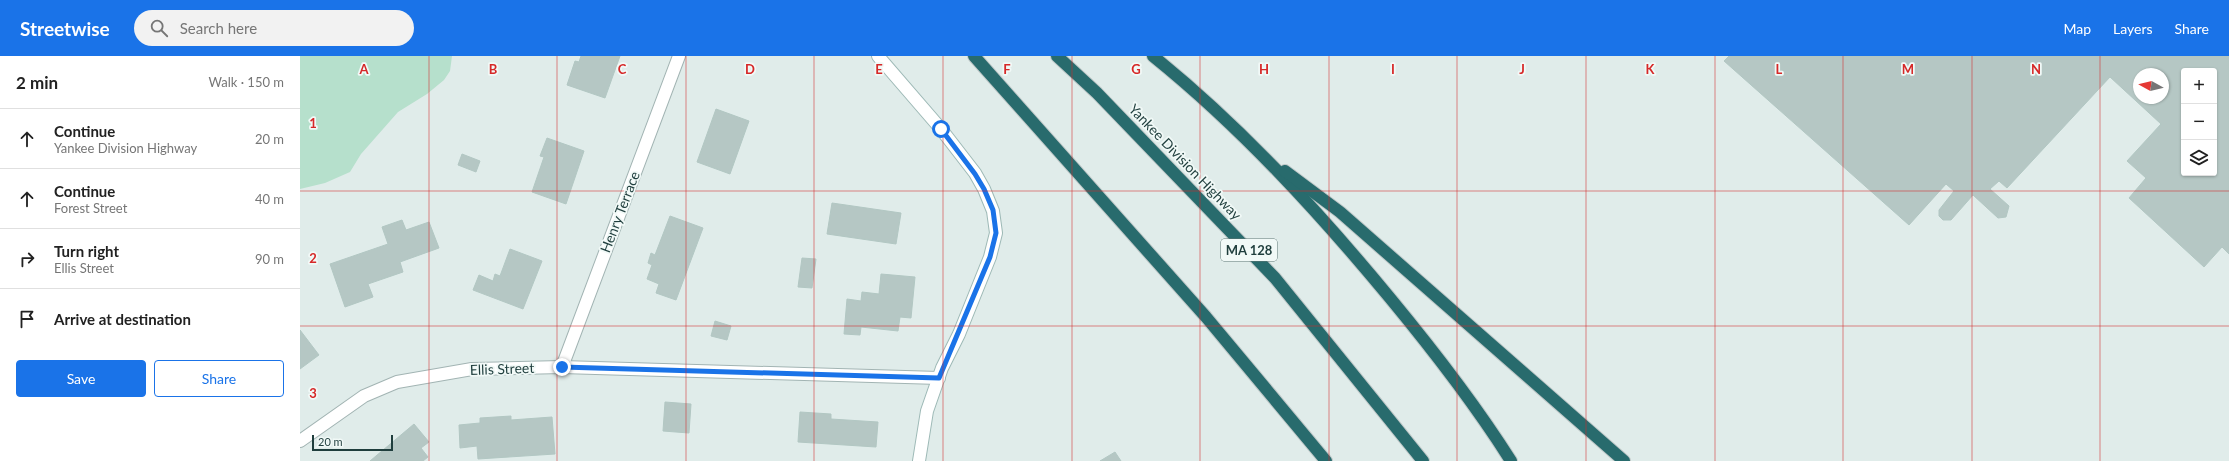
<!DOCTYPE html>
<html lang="en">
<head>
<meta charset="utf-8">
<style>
  :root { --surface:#fff; --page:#f2f2f2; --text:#222; --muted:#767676; --line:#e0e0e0; --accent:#1a73e8 }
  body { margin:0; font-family:Lato,sans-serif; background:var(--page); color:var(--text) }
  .controls { position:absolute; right:12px; top:12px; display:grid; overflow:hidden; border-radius:4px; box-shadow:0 1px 3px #0004 }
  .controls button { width:36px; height:36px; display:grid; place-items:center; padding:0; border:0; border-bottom:1px solid var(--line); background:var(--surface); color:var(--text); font:20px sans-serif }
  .compass { position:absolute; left:1833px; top:12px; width:36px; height:36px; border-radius:50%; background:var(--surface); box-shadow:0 1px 3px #0004; rotate:278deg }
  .scale { position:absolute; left:12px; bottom:10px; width:81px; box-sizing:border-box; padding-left:4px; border:2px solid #1f3e3d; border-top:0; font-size:11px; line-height:14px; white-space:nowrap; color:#1f3e3d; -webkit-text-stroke:3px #f1f9f7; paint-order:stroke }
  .stop { position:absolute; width:12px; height:12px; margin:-9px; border:3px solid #1a73e8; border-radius:50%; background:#fff }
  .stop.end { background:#1a73e8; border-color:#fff; box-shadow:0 1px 4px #0008 }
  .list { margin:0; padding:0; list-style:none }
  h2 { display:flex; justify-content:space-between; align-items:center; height:52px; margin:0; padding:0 16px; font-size:17px }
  h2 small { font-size:13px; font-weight:400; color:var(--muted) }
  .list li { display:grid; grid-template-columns:26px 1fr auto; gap:12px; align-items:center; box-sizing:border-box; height:60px; padding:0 16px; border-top:1px solid var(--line) }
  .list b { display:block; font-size:15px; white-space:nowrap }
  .list p { margin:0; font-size:13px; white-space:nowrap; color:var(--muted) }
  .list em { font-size:13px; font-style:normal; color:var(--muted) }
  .actions { display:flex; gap:8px; padding:12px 16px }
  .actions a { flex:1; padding:9px 0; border:1px solid var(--accent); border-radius:4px; text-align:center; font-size:14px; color:var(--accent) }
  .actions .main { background:var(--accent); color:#fff }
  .icon { flex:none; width:22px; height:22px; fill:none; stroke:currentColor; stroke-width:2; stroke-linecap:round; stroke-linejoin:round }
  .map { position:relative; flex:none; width:1929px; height:405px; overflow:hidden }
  header { display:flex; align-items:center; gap:24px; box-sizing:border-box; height:56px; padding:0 20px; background:var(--accent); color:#fff }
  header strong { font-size:19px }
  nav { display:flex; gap:22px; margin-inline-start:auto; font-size:14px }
  .search { width:280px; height:36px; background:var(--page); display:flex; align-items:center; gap:10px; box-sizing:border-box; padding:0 14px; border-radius:22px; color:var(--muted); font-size:15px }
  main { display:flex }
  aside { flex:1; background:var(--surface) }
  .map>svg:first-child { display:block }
</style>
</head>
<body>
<header>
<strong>Streetwise</strong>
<div class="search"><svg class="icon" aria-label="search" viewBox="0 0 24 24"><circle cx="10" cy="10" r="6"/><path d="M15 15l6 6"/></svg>Search here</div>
<nav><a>Map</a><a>Layers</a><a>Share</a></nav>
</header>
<main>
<aside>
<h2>2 min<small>Walk · 150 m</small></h2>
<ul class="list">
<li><svg class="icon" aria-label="ahead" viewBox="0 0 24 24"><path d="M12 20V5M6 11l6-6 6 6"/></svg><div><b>Continue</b><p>Yankee Division Highway</p></div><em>20 m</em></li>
<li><svg class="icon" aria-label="ahead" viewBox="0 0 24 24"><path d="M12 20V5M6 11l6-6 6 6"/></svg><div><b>Continue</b><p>Forest Street</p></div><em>40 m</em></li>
<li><svg class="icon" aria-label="right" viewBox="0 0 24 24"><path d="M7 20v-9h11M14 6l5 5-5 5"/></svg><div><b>Turn right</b><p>Ellis Street</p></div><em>90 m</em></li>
<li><svg class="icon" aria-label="arrive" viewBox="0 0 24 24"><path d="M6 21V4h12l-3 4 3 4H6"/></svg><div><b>Arrive at destination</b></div></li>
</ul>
<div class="actions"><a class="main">Save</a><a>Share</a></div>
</aside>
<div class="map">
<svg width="1929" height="405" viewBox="0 0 1929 405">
  <rect width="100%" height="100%" fill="#e0ecea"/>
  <path fill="#b6e0cc" d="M0,0h152l-2,15 -6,9 -17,14 -29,18 -37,42 -11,18 -25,11 -25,6z"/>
  <g fill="#b5c7c4" stroke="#b2c7c3" fill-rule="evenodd">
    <path d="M281,0h39l-15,42 -38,-13 8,-24 4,1z"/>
    <path d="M1429,0h500v198l-7,-7 -18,20 -75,-69 17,-20 -19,-17 34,-37 -51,-47 -103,111 -8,-7 -9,8 19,17 -3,11 -8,1 -25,-23 -22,25h-8l-4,-4v-6l15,-19 -8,-7 -37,41 -185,-164zM1884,15h30v102h-30zM1839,18h24v24h-24z"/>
    <path d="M416,53l33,12 -19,53 -33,-12z"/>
    <path d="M247,82l37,13 -18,53 -34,-12 12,-35 -4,-1z"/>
    <path d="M162,98l18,7 -4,11 -18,-7z"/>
    <path d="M532,147l69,10 -5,31 -69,-10z"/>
    <path d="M370,160l33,12 -27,72 -20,-7 3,-9 -12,-5 5,-14 -4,-2 3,-10 4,2z"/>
    <path d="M102,164l4,10 23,-8 10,26 -39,14 3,10 -35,12 5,13 -28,10 -15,-43 58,-20 -6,-17z"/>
    <path d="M210,193l32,12 -19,48 -50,-19 6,-15 14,6 2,-7 5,2z"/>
    <path d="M502,202l14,1 -4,29 -14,-1z"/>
    <path d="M581,218l34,3 -4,41 -11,-1 -2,14 -37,-4 -1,8 -16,-1 3,-35 14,2 1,-9 17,2z"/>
    <path d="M415,265l16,5 -4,14 -16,-4z"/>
    <path d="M0,274l19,25 -19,14z"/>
    <path d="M365,346l26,2 -2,29 -26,-2z"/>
    <path d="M500,356l31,2v5l47,3 -2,25 -78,-5z"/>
    <path d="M211,360v4l41,-3 3,37 -77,5 -1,-13 -17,2 -1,-23 21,-2v-5z"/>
    <path d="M114,368l15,18 -8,6 7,9 -5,4h-53z"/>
    <path d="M815,396l6,9h-21z"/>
  </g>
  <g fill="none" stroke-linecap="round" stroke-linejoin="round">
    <g stroke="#a2b4b3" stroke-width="14">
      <g id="street">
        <path d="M262,311l117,-311"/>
        <path d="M0,385l64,-45 33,-14 75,-13 90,-2 377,11"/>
      </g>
    </g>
    <g stroke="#9db9b6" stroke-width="14">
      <path id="secondary" d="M578,0l63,73 34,44 9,16 9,22 3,22 -6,24 -31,77 -17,34 -15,43 -8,50"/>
    </g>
    <g stroke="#c0c9c9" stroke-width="14">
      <g id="highway">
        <path d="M674,0l232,261 120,144"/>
        <path d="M757,0l40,37 178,185 148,183"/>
        <path d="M853,0c88,71 165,155 237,242 43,52 85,106 121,163"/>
        <path d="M985,115l55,41 284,249"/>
      </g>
    </g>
    <use href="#street" stroke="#fff" stroke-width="12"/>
    <use href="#secondary" stroke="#fff" stroke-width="12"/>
    <use href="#highway" stroke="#286b6d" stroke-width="12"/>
  </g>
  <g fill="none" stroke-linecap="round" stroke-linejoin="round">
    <path stroke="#1a73e8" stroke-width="5" d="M262,311l377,11 51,-121 6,-24 -3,-23 -9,-21 -9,-15 -34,-45"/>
  </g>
  <path fill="none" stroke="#d62828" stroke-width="1" stroke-opacity="0.55" d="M129,0v405M257,0v405M386,0v405M514,0v405M643,0v405M772,0v405M900,0v405M1029,0v405M1157,0v405M1286,0v405M1415,0v405M1543,0v405M1672,0v405M1800,0v405M0,135h1929M0,270h1929"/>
  <g text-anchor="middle" stroke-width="3.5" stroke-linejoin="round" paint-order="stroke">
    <rect fill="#f1f9f7" stroke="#5e7675" stroke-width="1" x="921" y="183" width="56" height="22" rx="3"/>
    <g font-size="13" font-weight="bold" fill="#1f3e3d">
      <text x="949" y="199">MA 128</text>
    </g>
    <g font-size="14" fill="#1f3e3d" stroke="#f1f9f7">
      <text transform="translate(885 106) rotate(46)" y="5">Yankee Division Highway</text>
      <text transform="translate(320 156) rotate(-69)" y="5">Henry Terrace</text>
      <text transform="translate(202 313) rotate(-2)" y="5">Ellis Street</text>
    </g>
  </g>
  <g font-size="13" text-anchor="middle" font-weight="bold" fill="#d62828" stroke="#f1f9f7" stroke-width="3.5" stroke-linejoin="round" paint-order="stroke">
    <text x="64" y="18">A</text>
    <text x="193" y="18">B</text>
    <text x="322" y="18">C</text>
    <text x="450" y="18">D</text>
    <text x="579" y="18">E</text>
    <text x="707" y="18">F</text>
    <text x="836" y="18">G</text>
    <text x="964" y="18">H</text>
    <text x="1093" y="18">I</text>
    <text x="1222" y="18">J</text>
    <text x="1350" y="18">K</text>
    <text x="1479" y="18">L</text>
    <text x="1608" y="18">M</text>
    <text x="1736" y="18">N</text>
    <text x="13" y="72">1</text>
    <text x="13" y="207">2</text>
    <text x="13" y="342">3</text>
  </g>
</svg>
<div class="controls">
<button>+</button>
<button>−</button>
<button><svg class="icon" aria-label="layers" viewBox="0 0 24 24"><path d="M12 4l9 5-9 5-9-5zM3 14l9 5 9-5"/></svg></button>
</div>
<svg class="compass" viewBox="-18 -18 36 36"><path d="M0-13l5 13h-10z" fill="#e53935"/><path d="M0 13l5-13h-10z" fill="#767676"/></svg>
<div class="scale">20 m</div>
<div class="stop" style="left:641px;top:73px"></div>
<div class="stop end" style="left:262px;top:311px"></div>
</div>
</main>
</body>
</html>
